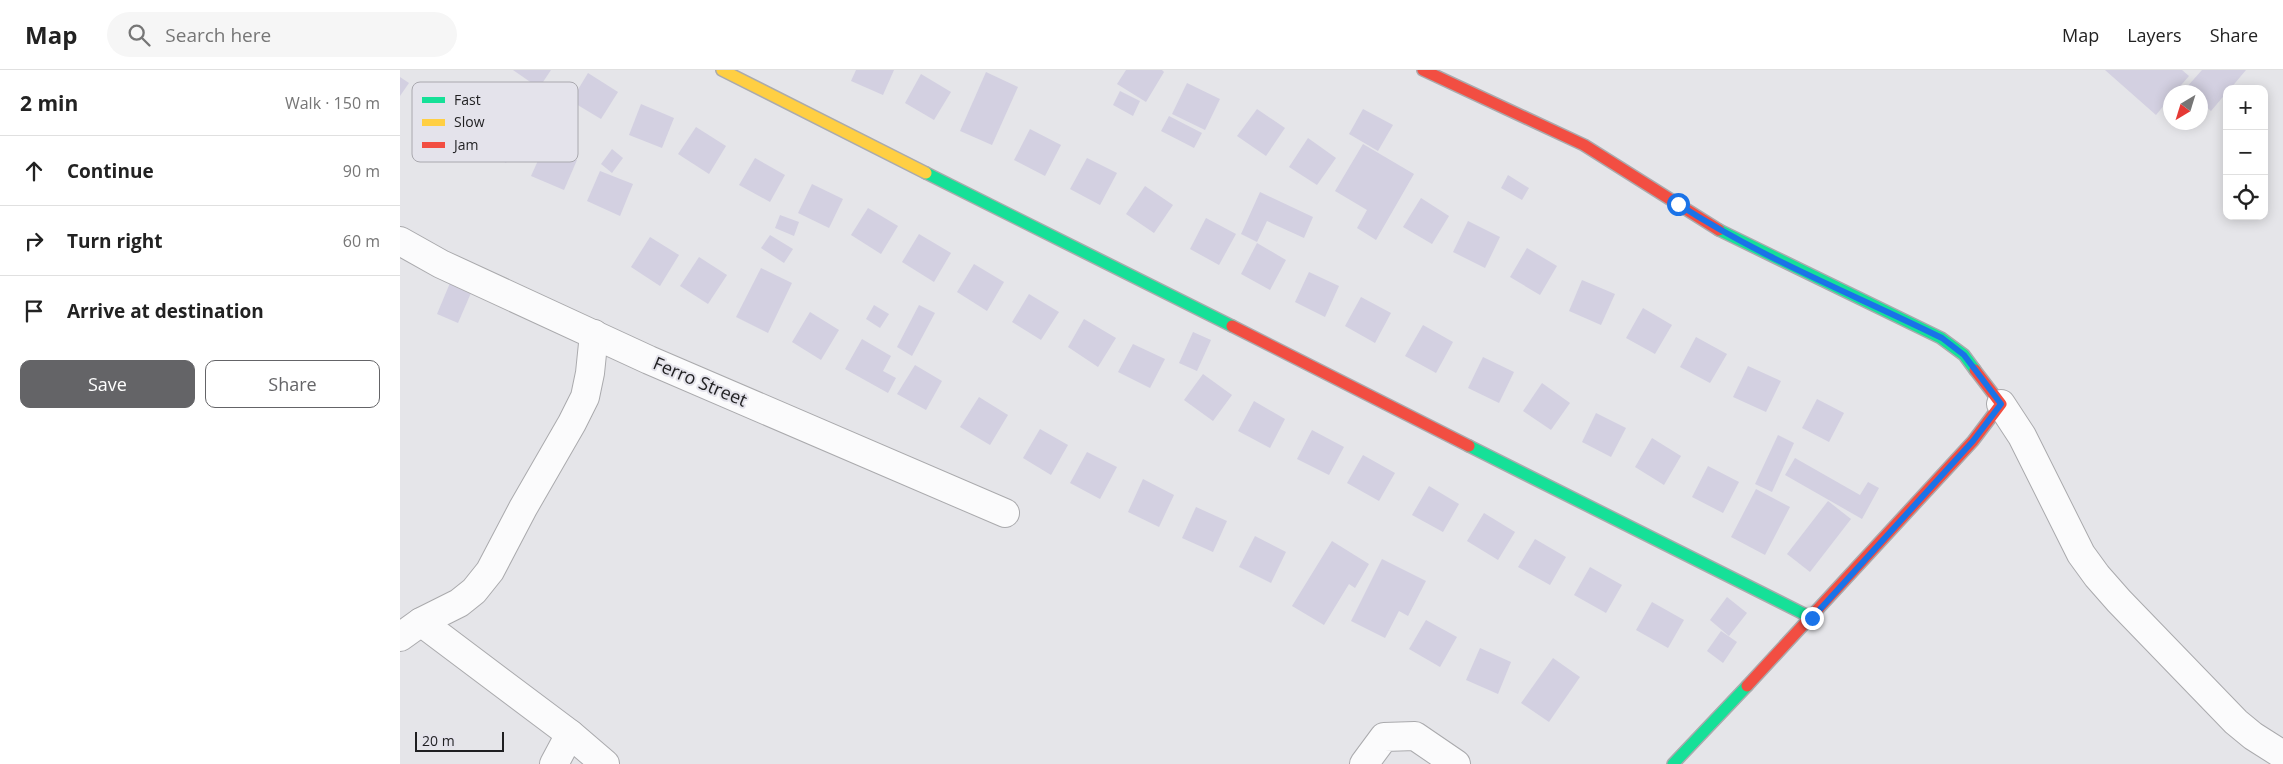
<!DOCTYPE html>
<html lang="en">
<head>
<meta charset="utf-8">
<style>
  :root { --surface:#fff; --page:#f6f6f6; --text:#222; --muted:#767676; --line:#e0e0e0; --accent:#646467 }
  body { margin:0; font-family:"Open Sans",sans-serif; background:var(--page); color:var(--text) }
  .controls { position:absolute; right:15px; top:15px; display:grid; overflow:hidden; border-radius:10px; box-shadow:0 2px 12px #0003 }
  .controls button { width:45px; height:45px; display:grid; place-items:center; padding:0; border:0; border-bottom:1px solid var(--line); background:var(--surface); color:var(--text); font:25px sans-serif }
  .compass { position:absolute; left:1763px; top:15px; width:45px; height:45px; border-radius:50%; background:var(--surface); box-shadow:0 2px 12px #0003; rotate:218deg }
  .scale { position:absolute; left:15px; bottom:12px; width:89px; box-sizing:border-box; padding-left:5px; border:2px solid #1f1f21; border-top:0; font-size:14px; line-height:18px; white-space:nowrap; color:#1f1f21; -webkit-text-stroke:4px #e4e3eb; paint-order:stroke }
  .stop { position:absolute; width:15px; height:15px; margin:-11px; border:4px solid #1a73e8; border-radius:50%; background:#fff }
  .stop.end { background:#1a73e8; border-color:#fff; box-shadow:0 1px 5px #0008 }
  .list { margin:0; padding:0; list-style:none }
  h2 { display:flex; justify-content:space-between; align-items:center; height:65px; margin:0; padding:0 20px; font-size:21px }
  h2 small { font-size:16px; font-weight:400; color:var(--muted) }
  .list li { display:grid; grid-template-columns:32px 1fr auto; gap:15px; align-items:center; box-sizing:border-box; height:70px; padding:0 20px; border-top:1px solid var(--line) }
  .list b { display:block; font-size:19px; white-space:nowrap }
  .list em { font-size:16px; font-style:normal; color:var(--muted) }
  .actions { display:flex; gap:10px; padding:15px 20px }
  .actions a { flex:1; padding:11px 0; border:1px solid var(--accent); border-radius:10px; text-align:center; font-size:18px; color:var(--accent) }
  .actions .main { background:var(--accent); color:#fff }
  .icon { flex:none; width:28px; height:28px; fill:none; stroke:currentColor; stroke-width:2; stroke-linecap:round; stroke-linejoin:round }
  .map { position:relative; flex:none; width:1883px; height:694px; overflow:hidden }
  header { display:flex; align-items:center; gap:30px; box-sizing:border-box; height:70px; padding:0 25px; background:var(--surface); border-bottom:1px solid var(--line) }
  header strong { font-size:24px }
  nav { display:flex; gap:28px; margin-inline-start:auto; font-size:18px }
  .search { width:350px; height:45px; background:var(--page); display:flex; align-items:center; gap:12px; box-sizing:border-box; padding:0 18px; border-radius:28px; color:var(--muted); font-size:19px }
  main { display:flex }
  aside { flex:1; background:var(--surface) }
  .map>svg:first-child { display:block }
</style>
</head>
<body>
<header>
<strong>Map</strong>
<div class="search"><svg class="icon" aria-label="search" viewBox="0 0 24 24"><circle cx="10" cy="10" r="6"/><path d="M15 15l6 6"/></svg>Search here</div>
<nav><a>Map</a><a>Layers</a><a>Share</a></nav>
</header>
<main>
<aside>
<h2>2 min<small>Walk · 150 m</small></h2>
<ul class="list">
<li><svg class="icon" aria-label="ahead" viewBox="0 0 24 24"><path d="M12 20V5M6 11l6-6 6 6"/></svg><div><b>Continue</b></div><em>90 m</em></li>
<li><svg class="icon" aria-label="right" viewBox="0 0 24 24"><path d="M7 20v-9h11M14 6l5 5-5 5"/></svg><div><b>Turn right</b></div><em>60 m</em></li>
<li><svg class="icon" aria-label="arrive" viewBox="0 0 24 24"><path d="M6 21V4h12l-3 4 3 4H6"/></svg><div><b>Arrive at destination</b></div></li>
</ul>
<div class="actions"><a class="main">Save</a><a>Share</a></div>
</aside>
<div class="map">
<svg width="1883" height="694" viewBox="0 0 1883 694">
  <rect width="100%" height="100%" fill="#e5e5e9"/>
  <g fill="#d3d0e1">
    <path d="M113,0h38l-12,18z"/>
    <path d="M456,0h38l-11,25 -32,-14z"/>
    <path d="M726,0h36l2,2 -18,30 -29,-18z"/>
    <path d="M1705,0h77l7,6 -14,16h-5v6l-14,17z"/>
    <path d="M1802,0h44l-16,19h-3v3l-16,19 -11,-10v-9h-9l-5,-4z"/>
    <path d="M586,2l32,15 -26,58 -32,-14z"/>
    <path d="M188,3l30,19 -17,27 -30,-18z"/>
    <path d="M521,4l30,18 -17,28 -29,-17z"/>
    <path d="M0,7l9,6 -9,13z"/>
    <path d="M787,13l33,16 -15,31 -33,-16z"/>
    <path d="M720,21l20,10 -7,15 -20,-11z"/>
    <path d="M241,34l33,14 -12,30 -33,-13z"/>
    <path d="M857,39l28,19 -19,28 -29,-20z"/>
    <path d="M963,39l30,16 -15,26 -29,-17z"/>
    <path d="M769,46l33,17 -8,15 -33,-17z"/>
    <path d="M93,47l29,17 -16,29 -30,-18z"/>
    <path d="M296,57l30,19 -17,28 -31,-20z"/>
    <path d="M630,59l31,16 -16,31 -31,-16z"/>
    <path d="M908,68l28,20 -19,27 -28,-18z"/>
    <path d="M963,74l51,30 -38,66 -19,-12 10,-18 -32,-19z"/>
    <path d="M145,75l32,15 -13,30 -33,-14z"/>
    <path d="M212,79l11,9 -11,15 -11,-9z"/>
    <path d="M355,88l30,17 -15,27 -31,-17z"/>
    <path d="M687,88l30,15 -17,32 -30,-16z"/>
    <path d="M200,101l33,13 -13,32 -33,-15z"/>
    <path d="M1108,105l21,13 -7,12 -21,-12z"/>
    <path d="M412,114l31,15 -14,29 -31,-15z"/>
    <path d="M745,116l28,19 -19,28 -28,-19z"/>
    <path d="M860,122l53,25 -9,21 -37,-17 -10,21 -16,-8z"/>
    <path d="M1021,128l28,18 -17,28 -29,-17z"/>
    <path d="M468,138l30,18 -17,28 -30,-19z"/>
    <path d="M380,145l19,7 -5,14 -19,-8z"/>
    <path d="M806,148l30,16 -17,31 -29,-16z"/>
    <path d="M1068,151l32,16 -15,31 -32,-16z"/>
    <path d="M519,164l32,19 -17,29 -32,-20z"/>
    <path d="M370,165l23,14 -9,14 -23,-15z"/>
    <path d="M250,167l29,18 -19,31 -29,-19z"/>
    <path d="M857,173l29,17 -16,30 -29,-16z"/>
    <path d="M1127,178l30,18 -17,29 -30,-18z"/>
    <path d="M299,187l28,18 -19,29 -28,-18z"/>
    <path d="M574,194l30,18 -17,29 -30,-19z"/>
    <path d="M361,198l31,15 -24,50 -32,-16z"/>
    <path d="M909,202l30,14 -14,31 -30,-15z"/>
    <path d="M1182,210l33,14 -14,31 -32,-14z"/>
    <path d="M50,213l21,10 -13,30 -21,-9z"/>
    <path d="M629,224l30,18 -18,28 -29,-18z"/>
    <path d="M961,227l30,16 -16,30 -30,-17z"/>
    <path d="M474,235l15,9 -9,14 -14,-9z"/>
    <path d="M519,235l16,8 -23,43 -15,-9z"/>
    <path d="M1243,238l29,17 -17,29 -29,-16z"/>
    <path d="M410,242l29,18 -18,30 -29,-18z"/>
    <path d="M684,249l32,19 -18,29 -30,-20z"/>
    <path d="M1023,255l30,17 -17,31 -31,-17z"/>
    <path d="M793,262l18,8 -14,31 -18,-8z"/>
    <path d="M1296,267l31,17 -17,29 -30,-16z"/>
    <path d="M462,269l29,17 -8,15 13,7 -8,15 -43,-24z"/>
    <path d="M733,274l32,15 -15,29 -32,-16z"/>
    <path d="M1083,287l31,15 -15,31 -31,-15z"/>
    <path d="M515,295l27,16 -16,29 -29,-16z"/>
    <path d="M1348,296l33,15 -15,31 -33,-15z"/>
    <path d="M803,304l29,21 -19,26 -29,-21z"/>
    <path d="M1142,313l28,20 -19,27 -28,-19z"/>
    <path d="M579,327l29,18 -18,30 -30,-18z"/>
    <path d="M1417,329l27,14 -15,29 -27,-14z"/>
    <path d="M854,331l31,18 -15,29 -32,-17z"/>
    <path d="M1196,343l30,15 -15,29 -29,-15z"/>
    <path d="M640,359l28,16 -17,30 -28,-17z"/>
    <path d="M912,360l32,17 -15,28 -32,-16z"/>
    <path d="M1378,365l16,8 -22,49 -17,-8z"/>
    <path d="M1252,368l29,18 -17,29 -29,-18z"/>
    <path d="M687,382l30,15 -17,32 -30,-16z"/>
    <path d="M963,385l32,18 -16,28 -32,-18z"/>
    <path d="M1395,388l65,37 8,-13 11,6 -17,31 -77,-44z"/>
    <path d="M1308,396l31,16 -16,31 -31,-16z"/>
    <path d="M743,409l31,16 -15,32 -31,-15z"/>
    <path d="M1029,416l30,18 -16,28 -31,-17z"/>
    <path d="M1356,419l34,18 -25,48 -34,-18z"/>
    <path d="M1428,431l23,18 -41,53 -23,-18z"/>
    <path d="M796,437l31,14 -14,31 -31,-14z"/>
    <path d="M1084,443l31,19 -17,28 -31,-19z"/>
    <path d="M855,466l31,16 -15,31 -32,-16z"/>
    <path d="M1135,469l31,18 -16,28 -32,-18z"/>
    <path d="M932,471l37,23 -14,24 -6,-4 -25,41 -32,-19z"/>
    <path d="M982,489l44,22 -18,35 -9,-5 -14,27 -34,-17z"/>
    <path d="M1190,497l32,18 -16,28 -32,-18z"/>
    <path d="M1327,527l20,16 -18,23 -19,-16z"/>
    <path d="M1252,532l32,18 -16,28 -32,-18z"/>
    <path d="M1026,550l31,17 -17,30 -31,-18z"/>
    <path d="M1321,561l16,11 -14,21 -16,-12z"/>
    <path d="M1080,578l31,14 -13,32 -32,-14z"/>
    <path d="M1153,588l27,19 -31,45 -28,-19z"/>
  </g>
  <g fill="none" stroke-linecap="round" stroke-linejoin="round">
    <g stroke="#aaaaad" stroke-width="30">
      <g id="street">
        <path d="M0,171l41,23 208,96 356,153"/>
        <path d="M1601,334l21,32 59,118 16,22 22,25 117,121 17,14 30,19"/>
        <path d="M21,552l149,112 35,30"/>
        <path d="M0,567l21,-15 38,-19 15,-12 16,-20 33,-63 49,-85 13,-26 5,-24 4,-39"/>
        <path d="M154,694l16,-30"/>
        <path d="M964,694l20,-27 31,-1 41,28"/>
      </g>
    </g>
    <g stroke="#aaaaad" stroke-width="14">
      <g id="fast">
        <path d="M526,103l306,153"/>
        <path d="M1319,160l222,108 23,17 11,15"/>
        <path d="M1069,376l343,172"/>
        <path d="M1273,694l74,-78"/>
      </g>
    </g>
    <g stroke="#aaaaad" stroke-width="14">
      <path id="slow" d="M322,0l204,103"/>
    </g>
    <g stroke="#aaaaad" stroke-width="14">
      <g id="jam">
        <path d="M1023,0l161,75 135,85"/>
        <path d="M832,256l237,120"/>
        <path d="M1347,616l226,-245 28,-37 -26,-34"/>
      </g>
    </g>
    <use href="#street" stroke="#fbfbfc" stroke-width="28"/>
    <use href="#fast" stroke="#16e098" stroke-width="11"/>
    <use href="#slow" stroke="#ffcf43" stroke-width="11"/>
    <use href="#jam" stroke="#f24e42" stroke-width="11"/>
  </g>
  <g fill="none" stroke-linecap="round" stroke-linejoin="round">
    <path stroke="#1a73e8" stroke-width="6" d="M1278,134c83,54 175,90 264,134l22,17 37,49 -28,37 -161,177"/>
  </g>
  <g text-anchor="middle" stroke-width="4" stroke-linejoin="round" paint-order="stroke">
    <g font-size="18" fill="#1f1f21" stroke="#e4e3eb">
      <text transform="translate(300 312) rotate(23)" y="6">Ferro Street</text>
    </g>
  </g>
  <rect x="12" y="12" width="166" height="80" rx="8" fill="#e4e3eb" stroke="#a9a8ae" stroke-width="1"/>
  <rect x="22" y="27" width="23" height="6" fill="#16e098"/>
  <rect x="22" y="49" width="23" height="7" fill="#ffcf43"/>
  <rect x="22" y="72" width="23" height="6" fill="#f24e42"/>
  <g font-size="14" fill="#1f1f21">
    <text x="54" y="35">Fast</text>
    <text x="54" y="57">Slow</text>
    <text x="54" y="80">Jam</text>
  </g>
</svg>
<div class="controls">
<button>+</button>
<button>−</button>
<button><svg class="icon" aria-label="locate" viewBox="0 0 24 24"><circle cx="12" cy="12" r="6"/><path d="M12 2v4M12 18v4M2 12h4M18 12h4"/></svg></button>
</div>
<svg class="compass" viewBox="-18 -18 36 36"><path d="M0-13l5 13h-10z" fill="#e53935"/><path d="M0 13l5-13h-10z" fill="#767676"/></svg>
<div class="scale">20 m</div>
<div class="stop" style="left:1278px;top:134px"></div>
<div class="stop end" style="left:1412px;top:548px"></div>
</div>
</main>
</body>
</html>
